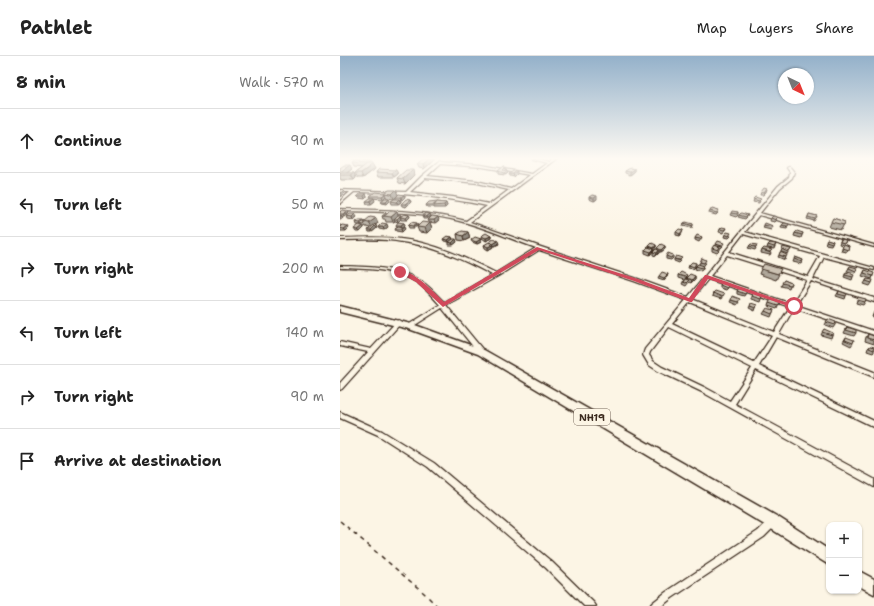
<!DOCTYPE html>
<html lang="en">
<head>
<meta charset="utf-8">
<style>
  :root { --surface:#fff; --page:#f6f6f6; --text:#222; --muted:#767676; --line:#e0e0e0 }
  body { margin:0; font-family:"Shantell Sans",sans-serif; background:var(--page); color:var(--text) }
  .controls { position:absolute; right:12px; bottom:12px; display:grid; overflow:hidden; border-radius:8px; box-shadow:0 1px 3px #0004 }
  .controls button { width:36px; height:36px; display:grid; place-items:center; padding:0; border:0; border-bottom:1px solid var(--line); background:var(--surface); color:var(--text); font:20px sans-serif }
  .compass { position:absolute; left:438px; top:12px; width:36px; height:36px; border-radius:50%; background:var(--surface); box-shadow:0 1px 3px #0004; rotate:137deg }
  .stop { position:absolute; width:12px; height:12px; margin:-9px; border:3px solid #d1495b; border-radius:50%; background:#fff }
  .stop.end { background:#d1495b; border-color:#fff; box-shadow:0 1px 4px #0008 }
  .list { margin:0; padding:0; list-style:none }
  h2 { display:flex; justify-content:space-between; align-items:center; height:52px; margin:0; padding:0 16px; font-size:17px }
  h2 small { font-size:13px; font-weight:400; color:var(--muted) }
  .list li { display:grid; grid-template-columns:26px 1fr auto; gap:12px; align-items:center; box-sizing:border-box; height:64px; padding:0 16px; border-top:1px solid var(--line) }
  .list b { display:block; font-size:15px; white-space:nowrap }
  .list em { font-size:13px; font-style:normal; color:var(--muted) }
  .icon { flex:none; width:22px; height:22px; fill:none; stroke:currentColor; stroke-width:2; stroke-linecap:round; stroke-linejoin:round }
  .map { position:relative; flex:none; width:534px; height:550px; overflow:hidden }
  header { display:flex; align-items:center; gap:24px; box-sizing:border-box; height:56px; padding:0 20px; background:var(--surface); border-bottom:1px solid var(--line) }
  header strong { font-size:19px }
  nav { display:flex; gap:22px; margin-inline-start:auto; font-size:14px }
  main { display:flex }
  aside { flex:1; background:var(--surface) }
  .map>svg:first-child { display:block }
</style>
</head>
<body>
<header>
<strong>Pathlet</strong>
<nav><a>Map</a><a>Layers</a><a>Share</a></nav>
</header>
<main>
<aside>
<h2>8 min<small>Walk · 570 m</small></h2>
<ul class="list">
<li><svg class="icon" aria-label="ahead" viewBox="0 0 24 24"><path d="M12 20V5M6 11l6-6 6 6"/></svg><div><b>Continue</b></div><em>90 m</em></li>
<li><svg class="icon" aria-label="left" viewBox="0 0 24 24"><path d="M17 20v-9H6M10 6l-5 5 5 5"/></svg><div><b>Turn left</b></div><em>50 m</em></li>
<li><svg class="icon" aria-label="right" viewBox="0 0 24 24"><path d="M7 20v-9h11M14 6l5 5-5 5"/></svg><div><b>Turn right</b></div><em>200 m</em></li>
<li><svg class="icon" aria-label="left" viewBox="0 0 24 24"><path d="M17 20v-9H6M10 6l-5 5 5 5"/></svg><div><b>Turn left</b></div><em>140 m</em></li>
<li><svg class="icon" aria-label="right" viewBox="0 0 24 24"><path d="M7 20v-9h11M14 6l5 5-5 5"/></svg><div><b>Turn right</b></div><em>90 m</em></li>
<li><svg class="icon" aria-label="arrive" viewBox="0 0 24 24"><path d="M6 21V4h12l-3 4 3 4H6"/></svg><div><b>Arrive at destination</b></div></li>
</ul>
</aside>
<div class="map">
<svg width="534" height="550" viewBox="0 0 534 550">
  <rect width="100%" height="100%" fill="#fcf5e5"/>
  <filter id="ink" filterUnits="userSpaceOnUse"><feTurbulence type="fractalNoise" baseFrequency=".025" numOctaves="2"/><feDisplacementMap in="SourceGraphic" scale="8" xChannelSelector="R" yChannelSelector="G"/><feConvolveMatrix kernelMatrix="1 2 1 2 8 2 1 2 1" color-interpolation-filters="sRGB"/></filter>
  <g filter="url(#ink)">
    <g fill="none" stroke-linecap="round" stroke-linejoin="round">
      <g stroke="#3b2a1e" stroke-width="2.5">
        <g id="minor">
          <path d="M192,103h6l11,3 3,-3h4l-86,63 71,25 97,32 50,18 90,-111 11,-9 1,-5 -3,-4 1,-1h2l4,5 -2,6 -12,10 -20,25 114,32v2l-115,-32 -14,17 129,36v2l-50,-13 -11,22 61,19v4l-63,-21 -15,24 78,26v4l-80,-27 -15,26 95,38v5l-98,-40 -17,29 115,55v6l-118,-57 -21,34 139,75v8l-172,-95 -44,-21 -9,-6 -6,-10 2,-6 41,-49 -52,-19 -95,-31 -41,26 -52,29 37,45 1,2 -1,2h-4l-37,-46 -30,19h-4l-1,-1 1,-1 32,-20c-7,-8 -14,-16 -22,-22 -23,-15 -51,-14 -78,-15v-2c28,1 57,0 81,15 9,6 16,14 23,21l48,-27c-28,-15 -58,-29 -90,-33 -20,-4 -41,-2 -62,-2v-2c20,0 41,-2 61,1 34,4 65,19 95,34l40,-25c-29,-10 -56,-23 -85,-29 -36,-8 -74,-7 -111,-8v-2c43,1 85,1 126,12l21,-15c-42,-9 -85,-13 -128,-14h-5l-14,12v-3l10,-9h-10v-2l66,2 16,-16 18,-15 1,1 41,3 50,9 15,-11zM100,108l42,3 48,8 -19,14 -34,-8 -50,-5zM85,122l52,5 32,7 -19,14 -37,-7 -43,-5zM403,178l77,22 -12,21 -79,-25zM387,199l80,25 -15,24 -82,-28zM368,223l82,28 -16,25 -82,-33zM350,246l82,34 -18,27 -82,-39zM329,271l83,41 -22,33 -24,-13 -44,-21 -9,-6 -4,-6 1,-3z"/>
          <path d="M59,264l2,1 1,1 -1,1 -59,66 -2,1v-7l28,-31 -28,-6v-4l31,7 26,-28z"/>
          <path d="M0,356l42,19 52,32 118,99 42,41 2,3h-12l-38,-38 -118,-101 -50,-32 -38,-17z"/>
          <path d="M433,462l3,1 1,3 -1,3 -12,12 -92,61 -10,8h-12l2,-3 14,-11 92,-61 12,-12z"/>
        </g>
      </g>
      <g stroke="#3b2a1e" stroke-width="3">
        <g id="trunk">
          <path d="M0,250l75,19 69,25 294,167 51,33v15l-61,-38 -290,-173 -69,-25 -69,-17z"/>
          <path d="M519,515l15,8v15l-15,-8z"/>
        </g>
      </g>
      <path stroke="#3b2a1e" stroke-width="1.5" stroke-dasharray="4.5 4.5" stroke-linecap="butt" d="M0,465l84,72 13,13"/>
      <use href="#minor" fill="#fcf5e5" fill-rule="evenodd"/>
      <use href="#trunk" fill="#fcf5e5" fill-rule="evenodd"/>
    </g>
    <g fill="#afa79a" stroke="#3b2a1e">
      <path d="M12,103h9l-2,2 12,1 4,7 -12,9h-5l-3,-5 7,-5 -8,-1 -2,-4 2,-2h-1z"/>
      <path d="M83,103h12l-11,10 -5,-1 -2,-4z"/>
      <path d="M0,112l12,1 -5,4h7l2,5 -2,2h-13l-1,-2z"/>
      <path d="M165,112l1,2 2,3 -3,2 -7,-1v-3z"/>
      <path d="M295,113v2l-5,4 -5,-2v-2z"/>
      <path d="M56,114l2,4 -4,3h-16l-2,-5z"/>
      <path d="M169,118h8l-3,3 -4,-1z"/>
      <path d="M74,119l-9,9 -6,-1 -2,-5z"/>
      <path d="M427,133l-1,3 -3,3h-3l1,-3z"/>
      <path d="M45,137l13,2h6l1,2 -3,3h-2l1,2 -3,2h-6l-1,-3 5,-2v-2l-2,2 -7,-1 -1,-2 -3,3 -12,-1 -1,-2z"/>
      <path d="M26,138l1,3 -2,2 -6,-1 -2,-2z"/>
      <path d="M249,141l8,2 -3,2 -5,-2z"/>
      <path d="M415,141l5,4 -1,2 -6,-1z"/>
      <path d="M70,144l1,2 -5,5 -4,-1 -1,-2z"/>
      <path d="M26,145h9l-4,3h-4z"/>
      <path d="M41,145h9l-3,3 -5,-1z"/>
      <path d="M97,146l9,1 1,3 -2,2h-11v-1h-7l-1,-2z"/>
      <path d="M370,155l8,2 -2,2 -7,-2z"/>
      <path d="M0,156l9,1 -5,4 -2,-1 1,2 -3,2z"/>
      <path d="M398,156v3l-2,2 -6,-2 1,-2z"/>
      <path d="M469,158l8,2 -3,5 -7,-2z"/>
      <path d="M58,159h3v1l8,-1 1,2 -3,3h-6v-1l-3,3 -3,-1 -2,1h-7l-1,-3h-2l-1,-3z"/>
      <path d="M399,159h9l-1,2 -2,2 -7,-2z"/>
      <path d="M7,160l10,1 -4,3 -5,-1z"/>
      <path d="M91,160l-4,3h-4v-2z"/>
      <path d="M431,162l6,2 -2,2 -5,-1z"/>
      <path d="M493,162l12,4 -4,8 -12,-3z"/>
      <path d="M88,164h11l-4,3 -6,-1z"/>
      <path d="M24,165l14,2 -3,2 2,3 -5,4h-3l-1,-2 2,-2 -4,-1v-1l-2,1v1l-4,4h-4l-2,-3 7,-4h-4l-1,-3z"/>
      <path d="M64,167l1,2 -2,2 2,2 -3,3 -6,-1 -1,-2 2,-2 -1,-2z"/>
      <path d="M90,167l2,5 -5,5 -8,-1 -2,-5z"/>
      <path d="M344,167l9,1 -1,4 -9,-2z"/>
      <path d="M0,169h1v1l8,2 -3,3h-6z"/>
      <path d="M68,169h10l-4,3h-5z"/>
      <path d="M424,169l9,1 -2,4 -8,-2z"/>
      <path d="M442,169l6,2 -1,2 -6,-1z"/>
      <path d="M38,171h10l-4,3 -5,-1z"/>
      <path d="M386,172l-1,2 -2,3 -4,-1 1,-3z"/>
      <path d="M343,174l-1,3 -2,3 -4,-1v-3z"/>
      <path d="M128,176l2,6 -6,3 -6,-1 -1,-6z"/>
      <path d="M455,177h8l-2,5 -7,-2z"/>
      <path d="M385,178l6,2 -2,2 -5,-1z"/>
      <path d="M141,180h10v2l-5,3 -4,-3z"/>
      <path d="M112,181v2l5,3 -4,3h-4v-3l-5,-1 -1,-2z"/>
      <path d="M362,181l-1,2 -2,3 -4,-2v-2z"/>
      <path d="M487,183l6,2 -2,4 -6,-1z"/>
      <path d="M501,183l5,1 -2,4 5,2 -3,6 -5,-1 2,-6 -4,-1z"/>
      <path d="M131,184l10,2 -4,2 -5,-2z"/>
      <path d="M150,185l9,3 -5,2 -1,-1v2l-5,3 -3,-2 -1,-3 6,-2z"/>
      <path d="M376,188l7,2 -2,2h-1v2l-3,3 -5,-2v-3l4,-2z"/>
      <path d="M411,188l5,4 -1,2 -7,-2z"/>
      <path d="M436,188l-2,5 -7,-1 1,-3z"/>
      <path d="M316,189v2l-6,8 -5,-2v-3l4,-3v-1z"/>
      <path d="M325,190v3l-4,3h-2v1l-3,3 -3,-1v-3l4,-2v-2z"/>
      <path d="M442,193h9l-3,5 -7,-2z"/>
      <path d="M422,194l9,3 -1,2 -9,-2z"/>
      <path d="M333,199v3l-2,2 -5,-1v-3z"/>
      <path d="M439,199l7,2 -1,3 -7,-3z"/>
      <path d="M455,201l8,3 -2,4 -8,-2z"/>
      <path d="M334,203l7,2 -2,2 -5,-2z"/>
      <path d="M360,206l6,1 -2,2 -1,3 -2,3 -6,-2 1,-3 3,-2z"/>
      <path d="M356,207v3l-3,3 -5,-1 1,-3z"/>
      <path d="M510,210l6,5 -1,2 -8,-2z"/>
      <path d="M421,213l18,5 -3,6 -17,-6z"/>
      <path d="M525,214l8,6 -1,3 -10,-3z"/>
      <path d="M506,216l7,5 -1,3 -8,-3z"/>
      <path d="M328,218l-1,3 -3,3 -6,-2 1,-2z"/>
      <path d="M338,219h9l-2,4h1v-1l9,-2v3l-4,4 -2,-1 -3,4 -4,-2 2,-4 -6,-2z"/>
      <path d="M527,223l5,4 -2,3 -6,-2z"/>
      <path d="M444,224l7,3 -2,5 -8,-2z"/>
      <path d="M380,229h9l-1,3 -2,2 -6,-2z"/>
      <path d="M397,235l9,2 -2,3 -7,-2z"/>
      <path d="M499,235l7,5 -1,3 -9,-3z"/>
      <path d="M373,237l11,1 -3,5 -9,-3z"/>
      <path d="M411,240h11l-2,6 -9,-3z"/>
      <path d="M518,241l7,5 -2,3 -7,-2z"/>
      <path d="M391,244l8,2 -2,3 -7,-3z"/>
      <path d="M440,246l-3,7 -9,-3 1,-3z"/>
      <path d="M417,249l-2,6 -6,-3 1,-2z"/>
      <path d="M434,254l-3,7 -8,-3 2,-3z"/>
      <path d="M534,256v6l-2,-1z"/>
      <path d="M488,263l7,6 -2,3 -8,-3z"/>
      <path d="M507,271l9,6 -2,3 -10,-3z"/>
      <path d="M484,273l8,6 -1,3 -10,-3z"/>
      <path d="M528,278l6,2v8l-9,-3 1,-4z"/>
      <path d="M506,281l7,6 -2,3 -8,-4z"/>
      <path d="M530,290l4,1v5l-1,1 -6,-2 1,-3z"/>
    </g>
    <g fill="#8f887d" stroke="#3b2a1e">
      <path d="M89,103h6l-11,10 -1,-5z"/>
      <path d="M31,106l4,7 -12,9 -2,-5 9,-6 -2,-3z"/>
      <path d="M10,109l2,4 -8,6 -4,-1v-2z"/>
      <path d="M295,113v2l-5,4v-3z"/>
      <path d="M56,114l2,4 -4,3 -2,-4z"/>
      <path d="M73,114l1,5 -9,9 -2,-5z"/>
      <path d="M167,115l1,2 -3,2 -1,-2z"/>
      <path d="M177,115v3l-3,3 -1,-3z"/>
      <path d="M14,117l2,5 -2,2 -3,-5z"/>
      <path d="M56,134l2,5 -4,4 -2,-5z"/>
      <path d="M3,135l2,2 -5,4v-4z"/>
      <path d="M26,138l1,3 -2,2 -1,-3z"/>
      <path d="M45,138l1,2 -3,3 -1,-3z"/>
      <path d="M64,139l1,2 -3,3 -1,-3z"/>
      <path d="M257,140v3l-3,2v-3z"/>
      <path d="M34,142l1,3 -4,3 -1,-3z"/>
      <path d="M49,142l1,3 -3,3 -1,-3z"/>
      <path d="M60,143l1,3 -3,2 -1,-2z"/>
      <path d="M70,144l1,2 -5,5 -1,-3z"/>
      <path d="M106,147l1,3 -2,2 -1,-3z"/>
      <path d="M8,155l1,2 -5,4 -1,-3z"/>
      <path d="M57,156l2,5 -5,2 1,2 -2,1 -2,-5z"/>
      <path d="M15,158l2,3 -4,3 -1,-3z"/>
      <path d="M90,158l1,2 -4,3 -1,-2z"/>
      <path d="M1,159l2,3 -3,2v-4z"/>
      <path d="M61,159l1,2h-2l1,2 -3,3 -1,-3z"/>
      <path d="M69,159l1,2 -3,3 -1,-2z"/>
      <path d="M98,161l1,3 -4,3 -1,-3z"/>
      <path d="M36,162l2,5 -6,5 -3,-5z"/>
      <path d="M64,167l1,2 -3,3 -1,-3z"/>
      <path d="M77,167l1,2 -4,3 -1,-2z"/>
      <path d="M90,167l2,5 -5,5 -2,-5z"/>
      <path d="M47,168l1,3 -4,3 -1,-3z"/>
      <path d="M36,169l1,3 -5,4 -1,-2z"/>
      <path d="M8,170l1,2 -3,3 -2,-2z"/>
      <path d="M23,170l1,2 -4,4 -2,-2z"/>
      <path d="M64,171l1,2 -3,3 -1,-3z"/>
      <path d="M343,174l-1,3 -2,3v-2z"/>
      <path d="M128,176l2,6 -6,3 -1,-5z"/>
      <path d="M151,180v2l-5,3v-3z"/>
      <path d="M112,181l1,3 -4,2 -1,-2z"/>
      <path d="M116,183l1,3 -4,3 -1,-2z"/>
      <path d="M141,183v3l-4,2 -1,-2z"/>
      <path d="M158,185l1,3 -5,2 -1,-2z"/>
      <path d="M152,189l1,2 -5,3v-3z"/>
      <path d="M316,189v2l-6,8 1,-3z"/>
      <path d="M325,190v3l-4,3v-2z"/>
      <path d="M319,194v3l-3,3 1,-3z"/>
      <path d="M328,218l-1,3 -3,3v-2z"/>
      <path d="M355,220v3l-4,4 1,-3z"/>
    </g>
    <g fill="#ccc2b3" stroke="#3b2a1e">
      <path d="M83,103h6l-6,5h-6z"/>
      <path d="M15,105l16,1 -3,2 -16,-1z"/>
      <path d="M27,108h6l-12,9h-6z"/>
      <path d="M4,109h6l-10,7v-4z"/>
      <path d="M164,110l1,2 -2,2 4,1 -3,2 -6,-2z"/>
      <path d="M290,112l5,1 -5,3 -5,-1z"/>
      <path d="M39,113l17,1 -4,3 -16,-1z"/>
      <path d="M66,114h7l-10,9 -6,-1z"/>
      <path d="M173,115h4l-4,3h-4z"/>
      <path d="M1,117h13l-3,2h-11v-1z"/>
      <path d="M424,132l3,1 -3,4 -3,-1z"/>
      <path d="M49,134h7l-4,4 -7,-1z"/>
      <path d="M35,136l10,1v1l-3,2h-12z"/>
      <path d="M20,138h6l-2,2h-7z"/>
      <path d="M59,138l5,1 -3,2h-5z"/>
      <path d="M252,139l5,1 -3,2 -5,-1z"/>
      <path d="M415,141l6,2 -2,2 -6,-2z"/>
      <path d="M30,142h4l-4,3h-4z"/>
      <path d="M45,142h4l-3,3h-5z"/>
      <path d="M54,143h6l-3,3 -6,-1z"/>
      <path d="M66,143l4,1 -5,4h-4z"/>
      <path d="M97,145l-3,4h-8l3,-3z"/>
      <path d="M97,146l9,1 -2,2 -10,1z"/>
      <path d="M372,152l7,2 -2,3 -7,-2z"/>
      <path d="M2,154l6,1 -5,3h-3v-2z"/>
      <path d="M50,155l7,1 -6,5 -7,-1z"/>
      <path d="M392,155l6,1 -1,2 -6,-1z"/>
      <path d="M46,157h2l-4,3h-2z"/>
      <path d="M86,157l4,1 -4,3h-3z"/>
      <path d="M401,157l7,2 -2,2 -7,-2z"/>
      <path d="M10,158h5l-3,3 -5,-1z"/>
      <path d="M64,158l5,1 -3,3 -6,-1z"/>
      <path d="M469,158l8,2 -2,3 -7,-2z"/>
      <path d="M58,159h3l-4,4h-3z"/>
      <path d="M92,160l6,1 -4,3h-6z"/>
      <path d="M433,160l4,1 -1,3 -5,-2z"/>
      <path d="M30,161l6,1 -7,5 -5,-1z"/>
      <path d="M493,162l12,4 -1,3 -13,-3z"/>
      <path d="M19,164h5l-4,3 -4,-1z"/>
      <path d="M25,165h1l-2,1 1,2 -1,1 -4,-1z"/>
      <path d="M58,166l6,1 -3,2h-5z"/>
      <path d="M71,166l6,1 -4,3 -5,-1z"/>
      <path d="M82,166l8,1 -5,5 -8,-1z"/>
      <path d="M346,166l7,2v2l-9,-3z"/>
      <path d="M42,167l5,1 -4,3h-5z"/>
      <path d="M425,167l8,3 -1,1 -8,-2z"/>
      <path d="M444,167l5,1 -1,2 -6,-1z"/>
      <path d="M35,168l1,1 -5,5h-3z"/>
      <path d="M2,169l6,1 -4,3 -4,-1v-1z"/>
      <path d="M19,169l4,1 -5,4 -4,-1z"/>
      <path d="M58,170l6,1 -3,2h-6z"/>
      <path d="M382,171l4,1 -2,2 -4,-1z"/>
      <path d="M339,173l4,1 -3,4 -4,-2z"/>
      <path d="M122,175l6,1 -5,4 -6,-2z"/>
      <path d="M457,175l6,2 -1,2 -7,-2z"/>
      <path d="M387,176l4,1 -2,3 -4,-2z"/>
      <path d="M146,177l5,3 -5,2 -5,-2z"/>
      <path d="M357,179l5,2 -2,2 -5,-1z"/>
      <path d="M107,180l5,1 -4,3 -5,-1z"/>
      <path d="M135,181l6,2 -5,3 -5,-2z"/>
      <path d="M113,183h3l-4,4 -3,-1z"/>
      <path d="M154,183l4,2 -5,3 -3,-3z"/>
      <path d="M487,183l6,2 -1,2 -6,-2z"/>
      <path d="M501,183l5,1 -1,3 -5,-1z"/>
      <path d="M378,185l6,2 -2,3 -6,-2z"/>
      <path d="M149,186l3,3 -4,2 -4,-2z"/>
      <path d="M312,187l4,2 -2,3 -5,-2z"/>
      <path d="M430,187l6,1 -2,3 -6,-2z"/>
      <path d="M321,188l4,2 -4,4 -4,-2z"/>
      <path d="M411,188l6,1 -1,2 -7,-1z"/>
      <path d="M504,188l5,2 -1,4 -6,-2z"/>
      <path d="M374,189l6,2 -2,3 -6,-2z"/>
      <path d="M308,191l6,2 -3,3 -6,-2z"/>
      <path d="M443,191l8,2 -2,3 -7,-3z"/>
      <path d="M424,192l8,2 -2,2 -8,-2z"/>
      <path d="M316,193l3,1 -2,3 -4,-1z"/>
      <path d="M440,196l7,3 -1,2 -7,-2z"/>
      <path d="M328,197l5,2 -2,3 -5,-2z"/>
      <path d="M336,200l6,2 -2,2 -6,-1z"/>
      <path d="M455,201l8,3 -1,2 -8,-3z"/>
      <path d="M362,202l4,2 -2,3 -4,-1z"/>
      <path d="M352,206l4,1 -2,4 -5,-2z"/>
      <path d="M358,208l6,2 -2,2 -6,-2z"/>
      <path d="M424,208l17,5 -3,5 -17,-5z"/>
      <path d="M510,210l7,2 -1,3 -7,-3z"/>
      <path d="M525,214l9,3 -1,3 -9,-3z"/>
      <path d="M322,216l6,2 -4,4 -5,-2z"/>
      <path d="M341,216l6,3 -2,2 -7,-2z"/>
      <path d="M506,216l8,3 -1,2 -8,-2z"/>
      <path d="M350,218l5,2 -3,4 -6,-2z"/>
      <path d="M345,223l4,1 -3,3 -3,-1z"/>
      <path d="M527,223l6,1 -1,3 -6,-2z"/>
      <path d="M444,224l7,3 -1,2 -8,-2z"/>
      <path d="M382,226l7,3 -2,3 -7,-3z"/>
      <path d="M399,232l8,3 -2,3 -8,-3z"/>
      <path d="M375,235l9,3 -2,3 -9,-4z"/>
      <path d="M499,235l8,3 -1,2 -8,-2z"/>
      <path d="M413,237l9,3 -1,3 -10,-3z"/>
      <path d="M392,240l8,3 -2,3 -7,-2z"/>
      <path d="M518,241l8,2 -1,3 -8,-2z"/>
      <path d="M431,243l9,3 -2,4 -9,-3z"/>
      <path d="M411,247l6,2 -1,3 -6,-2z"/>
      <path d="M427,252l7,2 -2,4 -7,-3z"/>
      <path d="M488,263l8,3 -1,3 -9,-3z"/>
      <path d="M507,271l9,3v3l-10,-3z"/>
      <path d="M484,273l9,4 -1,2 -10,-3z"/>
      <path d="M528,278l6,2v4l-7,-2z"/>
      <path d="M506,281l8,3 -1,3 -8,-3z"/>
      <path d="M530,290l4,1v3l-5,-2z"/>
    </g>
  </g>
  <linearGradient id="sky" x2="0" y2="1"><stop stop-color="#94b1ca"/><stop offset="0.57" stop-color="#fefaf3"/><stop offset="1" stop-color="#fefaf3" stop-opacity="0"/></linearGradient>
  <rect width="534" height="180" fill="url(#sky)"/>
  <path fill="#d1495b" d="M197,191l101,32 51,19 16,-23h2l90,31 -6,1 -83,-28 -16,23h-2l-56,-21 -95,-31 -96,57 -27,-25 -19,-10c12,-7 39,22 47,30z"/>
  <g text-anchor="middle" stroke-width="4" stroke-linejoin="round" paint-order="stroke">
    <rect fill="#fcf5e5" stroke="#75675a" stroke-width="1" x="234" y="353" width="36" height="16" rx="3"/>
    <g font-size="10" font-weight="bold" fill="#3b2a1e">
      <text x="252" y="365">NH19</text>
    </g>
  </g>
</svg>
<div class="controls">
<button>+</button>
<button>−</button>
</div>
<svg class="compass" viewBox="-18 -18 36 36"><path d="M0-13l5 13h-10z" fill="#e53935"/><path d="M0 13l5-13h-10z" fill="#767676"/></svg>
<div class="stop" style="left:454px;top:250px"></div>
<div class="stop end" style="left:60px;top:216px"></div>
</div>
</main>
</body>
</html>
